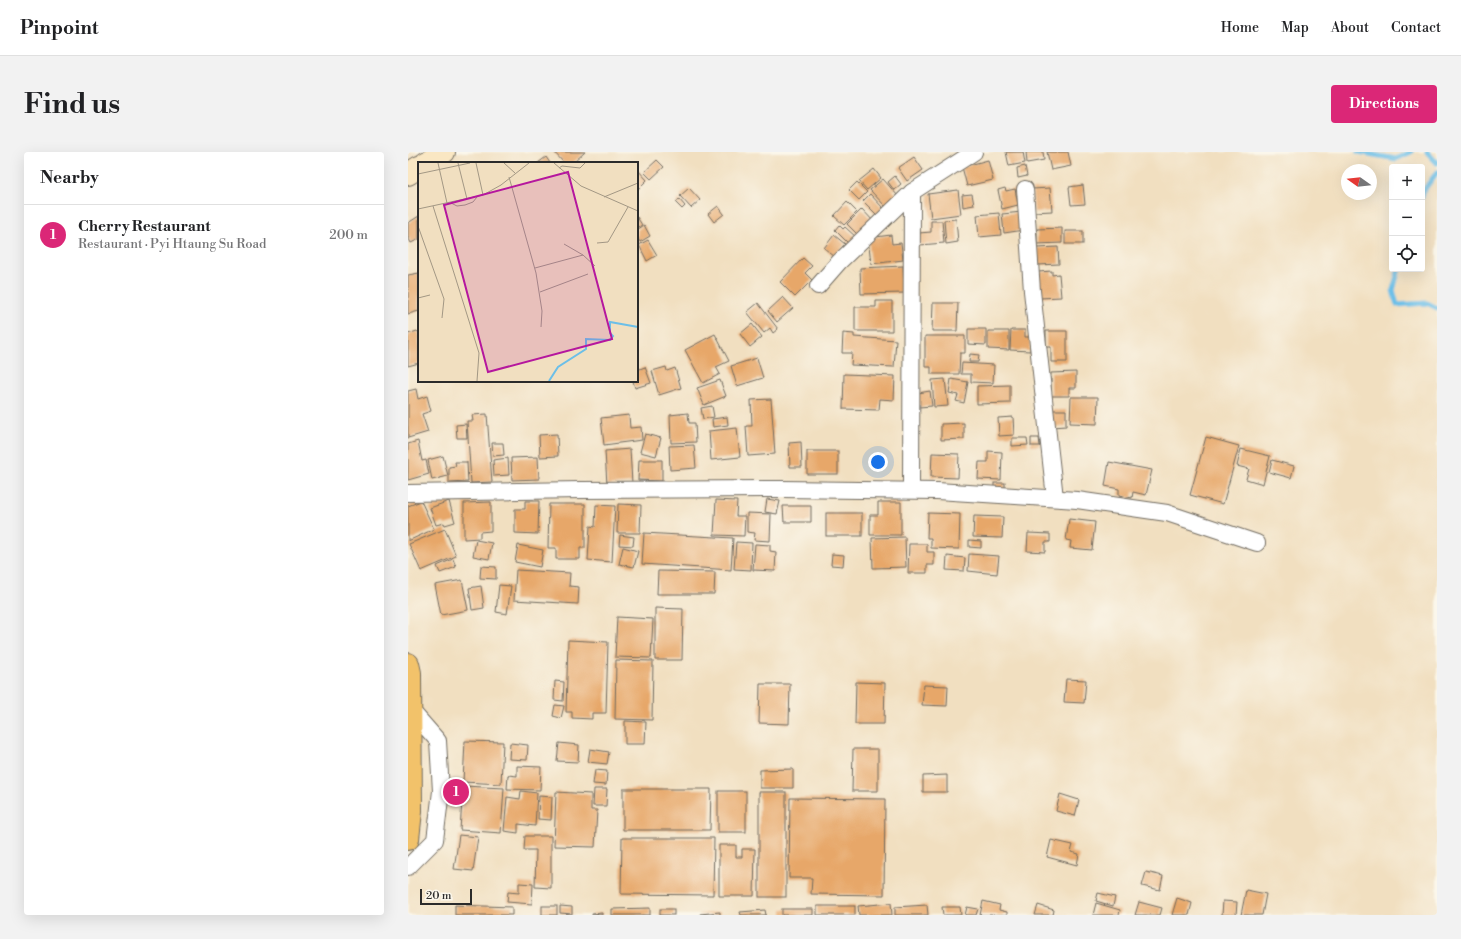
<!DOCTYPE html>
<html lang="en">
<head>
<meta charset="utf-8">
<style>
  :root { --surface:#fff; --page:#f2f2f2; --text:#202124; --muted:#757577; --line:#e0e0e0; --accent:#db2777 }
  body { margin:0; font-family:"Libre Bodoni",serif; background:var(--page); color:var(--text) }
  .controls { position:absolute; right:12px; top:12px; display:grid; overflow:hidden; border-radius:4px; box-shadow:0 4px 16px #0002 }
  .controls button { width:36px; height:36px; display:grid; place-items:center; padding:0; border:0; border-bottom:1px solid var(--line); background:var(--surface); color:var(--text); font:20px sans-serif }
  .compass { position:absolute; left:933px; top:12px; width:36px; height:36px; border-radius:50%; background:var(--surface); box-shadow:0 4px 16px #0002; rotate:285deg }
  .scale { position:absolute; left:12px; bottom:10px; width:52px; box-sizing:border-box; padding-left:4px; border:2px solid #2b2b2b; border-top:0; font-size:11px; line-height:14px; white-space:nowrap; color:#2b2b2b; -webkit-text-stroke:3px #fbf7ec; paint-order:stroke }
  .you { position:absolute; left:470px; top:310px; width:14px; height:14px; margin:-10px; border:3px solid #fff; border-radius:50%; background:#1a73e8; box-shadow:0 0 0 6px #1a73e833 }
  .badge { display:grid; place-items:center; width:26px; height:26px; border-radius:50%; background:var(--accent); color:#fff; font-size:13px; font-weight:700 }
  .pin { position:absolute; translate:-50% -50%; border:2px solid #fff; box-shadow:0 1px 4px #0006 }
  .list { margin:0; padding:0; list-style:none }
  h2 { display:flex; justify-content:space-between; align-items:center; height:52px; margin:0; padding:0 16px; font-size:17px }
  h2 small { font-size:13px; font-weight:400; color:var(--muted) }
  .list li { display:grid; grid-template-columns:26px 1fr auto; gap:12px; align-items:center; box-sizing:border-box; height:60px; padding:0 16px; border-top:1px solid var(--line) }
  .list b { display:block; font-size:15px; white-space:nowrap }
  .list p { margin:0; font-size:13px; white-space:nowrap; color:var(--muted) }
  .list em { font-size:13px; font-style:normal; color:var(--muted) }
  .icon { flex:none; width:22px; height:22px; fill:none; stroke:currentColor; stroke-width:2; stroke-linecap:round; stroke-linejoin:round }
  .map { position:relative; flex:none; width:1029px; height:763px; overflow:hidden; border-radius:4px }
  header { display:flex; align-items:center; gap:24px; box-sizing:border-box; height:56px; padding:0 20px; background:var(--surface); border-bottom:1px solid var(--line) }
  header strong { font-size:19px }
  nav { display:flex; gap:22px; margin-inline-start:auto; font-size:14px }
  .intro { display:flex; align-items:center; justify-content:space-between; box-sizing:border-box; height:96px; padding:0 24px }
  h1 { margin:0; font-size:28px }
  .button { padding:10px 18px; border-radius:4px; background:var(--accent); color:#fff; font-size:14px; font-weight:700 }
  main { display:flex; gap:24px; padding:0 24px }
  aside { flex:1; background:var(--surface); border-radius:4px; box-shadow:0 4px 16px #0002 }
  .map>svg:first-child { display:block }
</style>
</head>
<body>
<header>
<strong>Pinpoint</strong>
<nav><a>Home</a><a>Map</a><a>About</a><a>Contact</a></nav>
</header>
<div class="intro"><h1>Find us</h1><a class="button">Directions</a></div>
<main>
<aside>
<h2>Nearby<small></small></h2>
<ul class="list">
<li><span class="badge">1</span><div><b>Cherry Restaurant</b><p>Restaurant · Pyi Htaung Su Road</p></div><em>200 m</em></li>
</ul>
</aside>
<div class="map">
<svg width="1029" height="763" viewBox="0 0 1029 763">
  <rect width="100%" height="100%" fill="#fbf7ec"/>
  <filter id="ink" filterUnits="userSpaceOnUse"><feTurbulence type="fractalNoise" baseFrequency=".025" numOctaves="2"/><feDisplacementMap in="SourceGraphic" scale="8" xChannelSelector="R" yChannelSelector="G"/><feConvolveMatrix kernelMatrix="1 2 1 2 8 2 1 2 1" color-interpolation-filters="sRGB"/></filter>
  <filter id="wash" filterUnits="userSpaceOnUse"><feTurbulence type="fractalNoise" baseFrequency=".012" numOctaves="4" result="noise"/><feDisplacementMap in="SourceGraphic" scale="16" xChannelSelector="R" yChannelSelector="G"/><feGaussianBlur stdDeviation="0.9" result="paint"/><feColorMatrix in="noise" values="0 0 0 0 0 0 0 0 0 0 0 0 0 0 0 0 0 1.4 0 .05"/><feComposite in="paint" operator="in"/></filter>
  <g filter="url(#wash)">
    <rect width="100%" height="100%" fill="#f1dfc0"/>
    <g fill="none" stroke-linecap="round" stroke-linejoin="round">
      <g stroke="#6cbfe8" stroke-width="5">
        <path d="M950,0l38,7 15,-7"/>
        <path d="M1019,0l10,11"/>
        <path d="M1014,45l2,-7 13,-18"/>
        <path d="M991,117l-6,21 4,15 30,-2 10,5"/>
      </g>
    </g>
    <g id="blocks">
      <g fill="#e7a769">
        <path d="M146,0h31l-12,11h-9z"/>
        <path d="M598,0h17l2,11 -16,3z"/>
        <path d="M618,0h17l1,8 -17,3z"/>
        <path d="M639,0h21l3,14 -20,4z"/>
        <path d="M138,5l4,6h-12z"/>
        <path d="M506,5l9,13 -16,11 -9,-13z"/>
        <path d="M249,8l7,7 -13,12 -7,-7z"/>
        <path d="M580,8l5,20 -26,6 -5,-19z"/>
        <path d="M617,14l2,10 -9,2 -1,-10z"/>
        <path d="M229,17l10,11 -10,10z"/>
        <path d="M466,17l7,9 -14,12 -8,-9z"/>
        <path d="M487,24l6,8 -7,6 -6,-8z"/>
        <path d="M475,27l15,17 -12,11 -16,-17z"/>
        <path d="M449,30l10,10 -8,8 -10,-10z"/>
        <path d="M675,33l2,19 -14,1 -2,-18z"/>
        <path d="M281,36l11,12 -9,8 -11,-12z"/>
        <path d="M597,36l1,3 9,-2 3,16 -16,4 -4,-19z"/>
        <path d="M642,36l2,23 -18,1 -2,-23z"/>
        <path d="M550,38l3,24 -30,4 -3,-24z"/>
        <path d="M462,42l14,15 -7,6 -14,-14z"/>
        <path d="M564,42l2,11 -11,2 -1,-12z"/>
        <path d="M271,47l6,7 -3,3 -6,-6z"/>
        <path d="M439,50l10,10 -13,13 -10,-9z"/>
        <path d="M310,54l6,8 -10,8 -6,-8z"/>
        <path d="M454,57l12,13 -15,14 -12,-12z"/>
        <path d="M614,60l2,18 -20,3 -2,-19z"/>
        <path d="M591,61l2,22 -22,2 -2,-22z"/>
        <path d="M11,64v23l-8,4 -3,-6v-14z"/>
        <path d="M229,65l5,8 -5,3z"/>
        <path d="M548,67l2,23 -12,2 -2,-24z"/>
        <path d="M523,69h11l2,22 -24,2 -1,-12 12,-1z"/>
        <path d="M236,73l6,11 -10,6 -3,-5v-7z"/>
        <path d="M431,73l4,4 2,-2 12,11 -7,7 -15,-15z"/>
        <path d="M654,76v15l-25,1v-15z"/>
        <rect x="657" y="79" width="18" height="13"/>
        <path d="M426,83l11,9 -10,13 -11,-9z"/>
        <path d="M483,83l1,9 9,-1 2,17 -32,4 -3,-26z"/>
        <path d="M240,88l9,15 -10,6 -8,-16z"/>
        <path d="M650,95l1,17 -21,1 -1,-17z"/>
        <path d="M395,106l9,8 -7,7 7,7 -17,17 -15,-15z"/>
        <path d="M495,114l1,27 -43,1 -1,-26z"/>
        <path d="M644,119v4l7,-1 2,23 -21,1 -2,-26z"/>
        <path d="M11,121v38l-11,3v-39z"/>
        <path d="M375,145l10,11 -16,14 -9,-11z"/>
        <path d="M468,149h16v30h-37v-24h21z"/>
        <path d="M350,151l20,26 -5,4 -3,-5 -6,5 -17,-21z"/>
        <path d="M525,151h25l-1,28h-25z"/>
        <path d="M344,172l10,13 -12,10 -10,-13z"/>
        <path d="M560,177h18v16l-18,-1z"/>
        <path d="M603,178h14v7h5v14l-20,-1z"/>
        <path d="M9,179l2,2v30l-11,3v-32z"/>
        <path d="M580,179h21v19l-21,-1z"/>
        <path d="M638,179h21v31h-16v-15h-5z"/>
        <path d="M435,181l11,1v3l42,3 -2,27 -43,-2 1,-12h-10z"/>
        <path d="M307,182l14,27 -13,6 4,7 -17,9 -18,-33z"/>
        <path d="M517,184h40v17h-5l-1,21h-28v-7h-6z"/>
        <path d="M562,202l9,1 -1,7h-9z"/>
        <path d="M349,206l6,20 -26,8 -6,-20z"/>
        <path d="M554,211l32,2 -1,18 -22,-1v-8h-10z"/>
        <path d="M237,215l6,16 -16,5 -2,-7h4v-11z"/>
        <path d="M258,215l1,4 8,-3 6,20 -22,7 -7,-24z"/>
        <path d="M668,220v16h-7v8h-18v-23z"/>
        <path d="M436,222l51,2 -1,24 -14,-1 -1,11 -36,-1z"/>
        <path d="M537,227l3,27 -14,1 -2,-27z"/>
        <path d="M543,227l17,3 -4,21 -8,-2 2,-6 -9,-2z"/>
        <path d="M312,228l6,16 -22,9 -7,-17z"/>
        <path d="M602,233v18l-33,1v-18z"/>
        <path d="M8,237l2,10 9,-3 4,15 -9,3 6,18 -20,6v-47z"/>
        <path d="M522,239l2,15 -13,1 -1,-14z"/>
        <path d="M663,245h27l-1,27 -27,-1z"/>
        <path d="M363,247l4,55 -27,2 -2,-30h6l-1,-26z"/>
        <path d="M304,254l2,11 -11,2 -2,-11z"/>
        <path d="M642,258h16v16l-15,1z"/>
        <path d="M280,261l1,10h6l1,19 -25,1 -1,-28z"/>
        <path d="M79,262l5,68 -21,1 -4,-62h6l-1,-6z"/>
        <path d="M221,263l1,13 11,-1 1,13 -38,5 -3,-27z"/>
        <path d="M319,265l1,8 -15,2 -1,-8z"/>
        <path d="M605,265l1,18 -15,1 -1,-18z"/>
        <path d="M556,271v16l-23,1v-16z"/>
        <path d="M58,272l1,14h-10l-1,-13z"/>
        <path d="M329,276l3,29 -29,3 -2,-29z"/>
        <path d="M149,282l1,22 -18,1 -1,-22z"/>
        <path d="M237,282l16,4 -5,18 -16,-4z"/>
        <path d="M798,285l33,9 -16,58 -33,-9z"/>
        <path d="M604,286h15l1,7 -16,1z"/>
        <path d="M623,286h8l1,8h-9z"/>
        <path d="M10,289l4,20 4,-1 3,14 -21,6v-36z"/>
        <path d="M393,290l1,25h-12l-1,-24z"/>
        <path d="M84,291h11l1,12 -11,1z"/>
        <path d="M286,293l2,23 -26,2 -1,-24z"/>
        <path d="M222,297l2,34 -25,2 -2,-34z"/>
        <path d="M833,297l29,7 -7,28 -17,-5 3,-10 -12,-3z"/>
        <rect x="399" y="299" width="31" height="23"/>
        <path d="M580,299l14,1 -1,28 -23,-1 1,-17h9z"/>
        <path d="M524,301l27,1 -1,24 -27,-1z"/>
        <path d="M35,304l5,20 -16,4 -4,-20z"/>
        <path d="M130,305l1,22 -27,1 -1,-22z"/>
        <path d="M100,306l1,17 -15,1 -1,-16z"/>
        <path d="M231,308h23v21l-24,-1z"/>
        <path d="M864,308l22,6 -3,12 -22,-6z"/>
        <path d="M47,310h12l1,20 -19,1v-16l7,-1z"/>
        <path d="M701,310l43,8 -6,25 -13,-3 -1,6 -13,-3v-6l-14,-3z"/>
        <rect x="586" y="331" width="11" height="6"/>
        <path d="M359,347l13,2 -3,13 -12,-2z"/>
        <path d="M308,348l21,1 -1,15h9l-1,20 -30,-1z"/>
        <path d="M13,349l13,28 -26,12v-35z"/>
        <path d="M41,349l6,21 -10,3 -1,-2 -8,2 -6,-17z"/>
        <path d="M117,349h14l-1,33 -23,-1v-24h10z"/>
        <path d="M83,350v29l-11,1v6l-16,1v-36z"/>
        <path d="M470,350h23v33h-31v-20h8z"/>
        <path d="M141,352h36v44h-5v11h-24v-11h-8z"/>
        <path d="M210,352l23,1 -1,28h-23z"/>
        <path d="M188,353l19,1 -3,56 -24,-2 2,-34 5,1z"/>
        <path d="M375,354h28v16h-27z"/>
        <path d="M339,361l24,1 -1,27 -16,-1 1,-7 -8,-1z"/>
        <rect x="418" y="361" width="36" height="23"/>
        <path d="M520,361l32,1 -1,35 -28,-1v-10h-4z"/>
        <path d="M566,364l29,1 -1,21 -29,-1z"/>
        <path d="M661,367l26,3 -3,28 -22,-2 1,-7 -5,-1z"/>
        <path d="M37,377l11,27 -35,15 -12,-27z"/>
        <path d="M236,381l89,5 -2,32 -89,-6z"/>
        <path d="M620,381l22,1v8h-5v10l-18,-1z"/>
        <path d="M212,383l14,2 -1,9 -14,-1z"/>
        <path d="M497,385l1,30 -33,1 -1,-30z"/>
        <path d="M68,388l16,3 -3,16 -16,-3z"/>
        <path d="M561,388l12,1v7l-12,-1z"/>
        <path d="M328,390l16,1 -1,27 -17,-1z"/>
        <path d="M347,392l15,1v6l6,1 -1,19 -22,-1z"/>
        <path d="M501,392h18v8h7v13h-7v8h-19z"/>
        <path d="M110,393l25,5 -3,17 -25,-5z"/>
        <path d="M215,395l15,4 -4,16 -15,-3z"/>
        <path d="M424,402l12,1 -1,11 -12,-1z"/>
        <path d="M561,402l30,2 -2,18 -29,-3z"/>
        <path d="M539,404l18,2 -1,13 -18,-1z"/>
        <path d="M45,407l3,8 -16,6 -3,-7z"/>
        <path d="M73,414l15,1v12l-16,-1z"/>
        <path d="M108,418l54,3 -1,13 10,1 -1,17 -64,-4z"/>
        <path d="M250,419l57,1 -1,22h-57z"/>
        <path d="M54,428l6,30 -27,5 -6,-30z"/>
        <path d="M91,433l12,1 -4,28 -11,-2z"/>
        <path d="M73,434l3,22 -12,2 -3,-22z"/>
        <path d="M247,456l28,1 -1,51h-27z"/>
        <path d="M209,465l36,2 -2,39 -36,-1z"/>
        <path d="M160,488l40,2 -2,71h-14v6l-20,-1v-6h-6z"/>
        <path d="M208,508l37,1 -1,59 -37,-1z"/>
        <path d="M658,527l20,1 -2,23 -20,-1z"/>
        <path d="M147,529l9,1 -1,19 -9,-1z"/>
        <path d="M448,530l29,1 -1,41h-29z"/>
        <path d="M352,532h30l-1,40 -30,-1z"/>
        <path d="M516,533l24,1 -1,20 -25,-1z"/>
        <path d="M147,553l9,1 -3,12 -8,-2z"/>
        <path d="M217,569l21,1 -1,22h-20z"/>
        <path d="M57,589l38,1 -2,42 -38,-2z"/>
        <path d="M102,591l18,2 -1,15 -18,-1z"/>
        <path d="M151,591l20,2 -1,17 -21,-1z"/>
        <path d="M182,597l19,3 -2,12 -19,-2z"/>
        <path d="M445,597h25v42h-26z"/>
        <path d="M109,614l24,1 -1,23 -33,-1 1,-14 9,1z"/>
        <path d="M385,617v19h-33v-18z"/>
        <path d="M187,618l12,1 -1,14 -13,-1z"/>
        <path d="M539,623v17h-24v-16z"/>
        <path d="M55,634l41,2 -3,45 -41,-3z"/>
        <path d="M186,637h13l-1,17h-13z"/>
        <path d="M215,637h88l-1,41h-87z"/>
        <path d="M113,639l16,2 -2,33 -17,-2v9l-14,-2 3,-34 13,2z"/>
        <rect x="310" y="639" width="28" height="41"/>
        <path d="M148,640l35,2v16h6l-2,37 -41,-1z"/>
        <rect x="351" y="640" width="27" height="105"/>
        <path d="M652,642l19,6 -4,16 -19,-5z"/>
        <path d="M131,644l13,1 -1,23 -13,-1z"/>
        <path d="M382,646l95,1 -1,96 -73,-1 1,-16h-23z"/>
        <path d="M51,683l19,2 -5,34 -19,-2z"/>
        <path d="M117,684h26v52l-16,-1 1,-37h-12z"/>
        <path d="M214,686h92l-1,57 -92,-1z"/>
        <path d="M643,688l22,5 -2,7 8,2 -2,11 -30,-8z"/>
        <path d="M311,693h17v12h6v-8h13l-1,47h-35z"/>
        <path d="M738,720l17,4 -3,14 -18,-4z"/>
        <path d="M111,731l14,1 -1,20 -25,-2 1,-10 11,1z"/>
        <path d="M838,738l20,4 -4,21h-21z"/>
        <path d="M690,741l17,4 -2,9 -17,-5z"/>
        <path d="M769,746l15,5 -3,12h-17z"/>
        <path d="M575,749l17,4 -1,5 8,2v3h-27z"/>
        <path d="M815,749l14,1 -1,13h-14z"/>
        <path d="M731,750l23,6 -2,7h-25z"/>
        <path d="M483,751l1,12h-33l-1,-9z"/>
        <path d="M688,751l24,7 -1,5h-26z"/>
        <path d="M47,753l57,2v8h-57z"/>
        <path d="M519,753l1,10h-33v-8z"/>
        <path d="M630,753l16,5 -1,5h-18z"/>
        <rect x="134" y="754" width="15" height="9"/>
        <path d="M152,754l12,1v7l-12,-1z"/>
        <rect x="409" y="754" width="38" height="9"/>
        <path d="M534,755h18l1,8h-18z"/>
        <path d="M559,755l11,2 -2,6h-11z"/>
        <path d="M242,756v7h-38v-6z"/>
        <rect x="252" y="757" width="14" height="6"/>
        <rect x="374" y="757" width="31" height="6"/>
        <path d="M357,758l1,5h-25l-1,-3z"/>
        <path d="M312,760v3h-20v-1z"/>
        <path d="M194,761v2h-10v-1z"/>
      </g>
    </g>
  </g>
  <g filter="url(#ink)">
    <use href="#blocks" fill-opacity="0" stroke="#706a5f" stroke-width="1"/>
    <g fill="none" stroke-linecap="round" stroke-linejoin="round">
      <g stroke="#706a5f" stroke-width="18">
        <g id="minor">
          <path d="M617,37l7,102 23,207"/>
          <path d="M504,40l62,-40"/>
          <path d="M410,134l21,-24 73,-70 -1,298"/>
          <path d="M0,341l173,-3 201,-1 155,2 140,9 90,13 90,30"/>
          <path d="M0,715l27,-27 6,-49 -3,-50 -28,-32"/>
        </g>
      </g>
      <g stroke="#706a5f" stroke-width="24">
        <g id="secondary">
          <path d="M18,11l18,-11"/>
          <path d="M0,22l11,-7"/>
        </g>
      </g>
      <g stroke="#706a5f" stroke-width="24">
        <path id="trunk" d="M0,512l2,9 1,138 -3,28"/>
      </g>
      <use href="#minor" stroke="#fff" stroke-width="16"/>
      <use href="#secondary" stroke="#fae7c3" stroke-width="22"/>
      <use href="#trunk" stroke="#f2c26a" stroke-width="22"/>
    </g>
  </g>
  <g transform="translate(10 10)">
    <rect width="220" height="220" fill="#f1dfc0"/>
    <path fill="none" stroke="#6cbfe8" stroke-width="2" d="M131,219l9,-14 28,-18v-10l24,1 3,-4 -3,-3v-11l28,5"/>
    <path fill="none" stroke="#a29784" stroke-width="1" d="M20,1l9,40M40,1l9,36M58,1l7,32M86,1l11,10M136,1l27,23 57,25M141,6l3,-2 18,2 5,-5M0,12l52,-11M91,15l27,96 6,38 -1,16M186,35l34,-14M33,41l6,3 8,-1 8,-3 4,-5M15,44l46,147 -2,28M0,47l65,-14 18,-10 28,-22M0,64l26,73 -2,19M179,81l11,-1 20,-35M165,93l12,11M117,106l48,-13 -19,-11M122,130l48,-18M0,136l12,-3"/>
    <path fill="#b5179e" fill-opacity="0.15" stroke="#b5179e" stroke-width="2" d="M150,10l44,167 -124,33 -44,-167z"/>
    <rect width="220" height="220" fill="none" stroke="#2b2b2b" stroke-width="2"/>
  </g>
</svg>
<div class="controls">
<button>+</button>
<button>−</button>
<button><svg class="icon" aria-label="locate" viewBox="0 0 24 24"><circle cx="12" cy="12" r="6"/><path d="M12 2v4M12 18v4M2 12h4M18 12h4"/></svg></button>
</div>
<svg class="compass" viewBox="-18 -18 36 36"><path d="M0-13l5 13h-10z" fill="#e53935"/><path d="M0 13l5-13h-10z" fill="#757577"/></svg>
<div class="scale">20 m</div>
<div class="you"></div>
<div class="pin badge" style="left:48px;top:640px">1</div>
</div>
</main>
</body>
</html>
